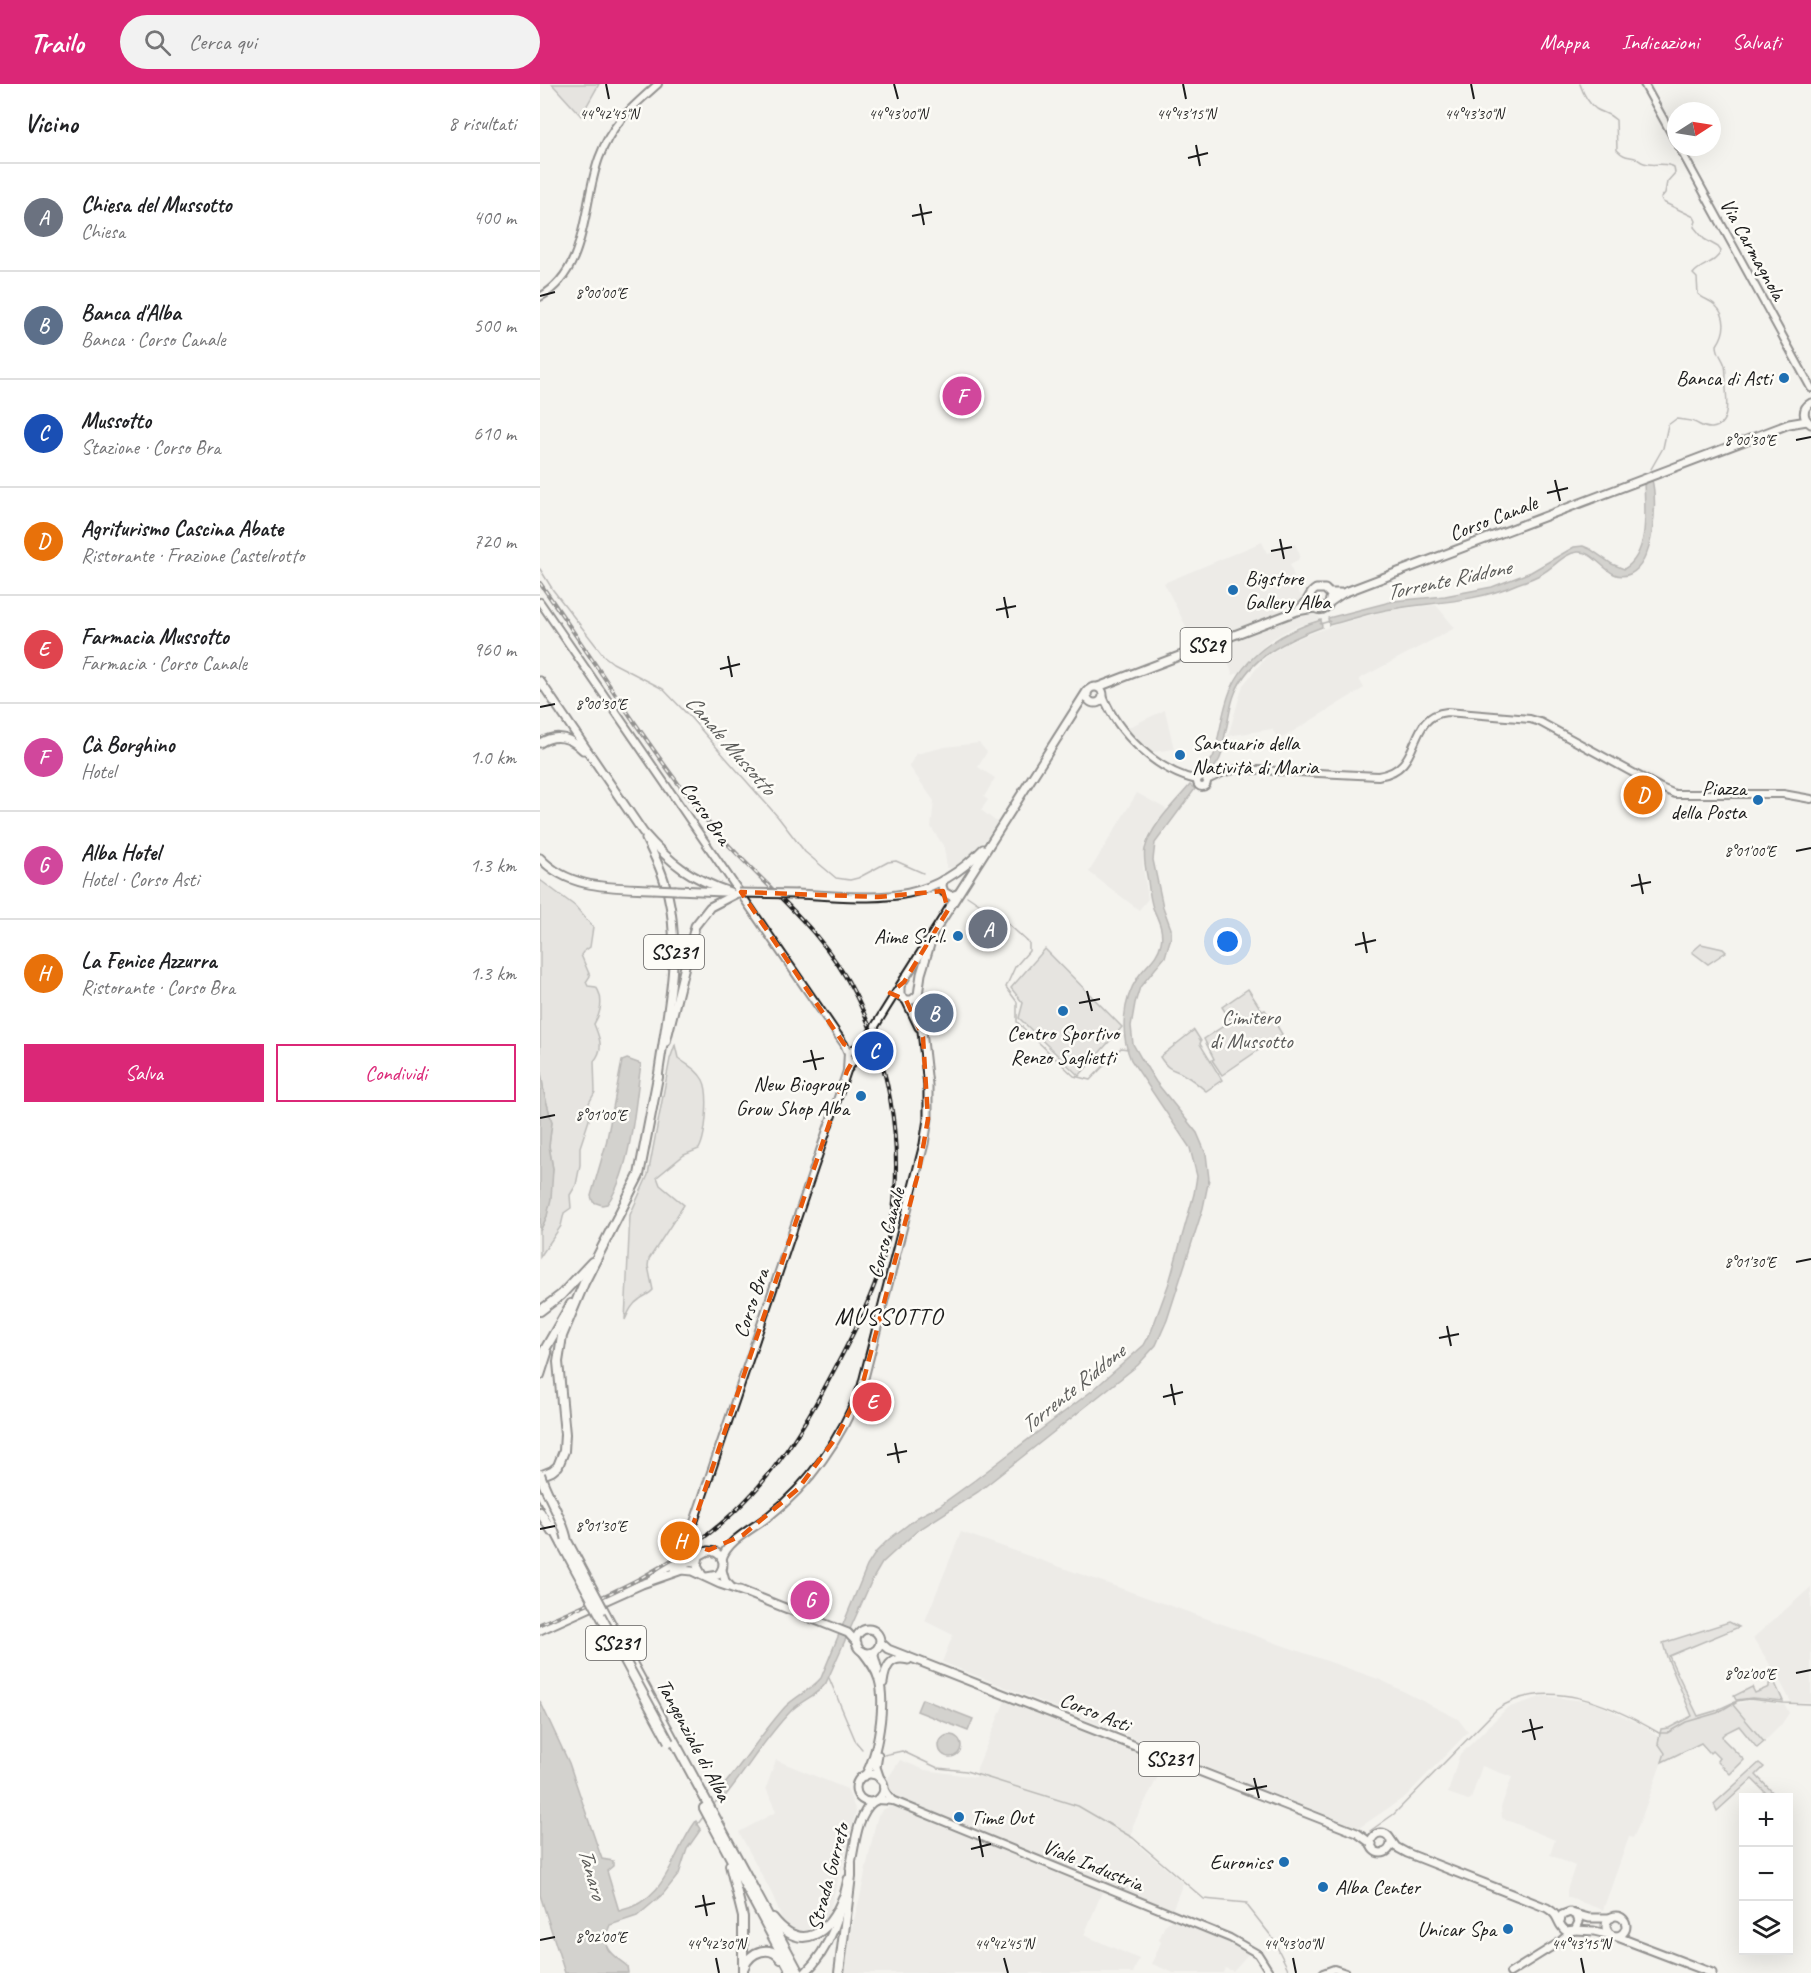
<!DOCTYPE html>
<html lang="it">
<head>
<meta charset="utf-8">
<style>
  :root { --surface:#fff; --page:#f2f2f2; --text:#202124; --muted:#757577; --line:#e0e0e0; --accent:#db2777 }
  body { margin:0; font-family:Caveat,sans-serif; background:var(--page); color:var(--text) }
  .controls { position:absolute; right:18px; bottom:18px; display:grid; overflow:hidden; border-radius:0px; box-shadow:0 6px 24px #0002 }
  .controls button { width:54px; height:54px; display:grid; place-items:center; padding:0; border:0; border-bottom:2px solid var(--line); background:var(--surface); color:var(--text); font:30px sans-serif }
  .compass { position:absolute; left:1127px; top:18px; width:54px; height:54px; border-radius:50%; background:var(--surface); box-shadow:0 6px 24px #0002; rotate:78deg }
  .you { position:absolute; left:688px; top:858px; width:21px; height:21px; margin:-15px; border:4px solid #fff; border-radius:50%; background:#1a73e8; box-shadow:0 0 0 9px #1a73e833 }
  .badge { display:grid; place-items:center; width:39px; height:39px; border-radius:50%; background:var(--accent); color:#fff; font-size:20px; font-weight:700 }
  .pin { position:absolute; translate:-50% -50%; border:3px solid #fff; box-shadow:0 2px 6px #0006 }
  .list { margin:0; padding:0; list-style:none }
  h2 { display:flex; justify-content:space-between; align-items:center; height:78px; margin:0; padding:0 24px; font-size:26px }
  h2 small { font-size:20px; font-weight:400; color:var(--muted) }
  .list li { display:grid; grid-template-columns:39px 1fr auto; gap:18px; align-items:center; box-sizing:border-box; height:108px; padding:0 24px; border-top:2px solid var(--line) }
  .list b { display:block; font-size:22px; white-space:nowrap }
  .list p { margin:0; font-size:20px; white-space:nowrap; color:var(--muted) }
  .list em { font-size:20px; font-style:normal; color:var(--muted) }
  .actions { display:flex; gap:12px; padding:18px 24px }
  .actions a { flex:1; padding:14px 0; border:2px solid var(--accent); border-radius:0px; text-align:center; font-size:21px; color:var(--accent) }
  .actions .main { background:var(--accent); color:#fff }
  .icon { flex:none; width:33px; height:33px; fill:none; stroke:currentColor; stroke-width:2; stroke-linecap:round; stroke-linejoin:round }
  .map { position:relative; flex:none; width:1271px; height:1889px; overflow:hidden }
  header { display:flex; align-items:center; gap:36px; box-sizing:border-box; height:84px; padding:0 30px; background:var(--accent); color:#fff }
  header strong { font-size:28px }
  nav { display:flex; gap:33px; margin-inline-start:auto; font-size:21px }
  .search { width:420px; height:54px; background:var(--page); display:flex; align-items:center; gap:15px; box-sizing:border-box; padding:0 21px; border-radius:33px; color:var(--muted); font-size:22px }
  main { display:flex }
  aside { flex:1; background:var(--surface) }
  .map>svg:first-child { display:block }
</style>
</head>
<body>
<header>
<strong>Trailo</strong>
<div class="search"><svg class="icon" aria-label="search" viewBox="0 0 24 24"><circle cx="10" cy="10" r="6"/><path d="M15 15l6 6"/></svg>Cerca qui</div>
<nav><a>Mappa</a><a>Indicazioni</a><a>Salvati</a></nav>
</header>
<main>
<aside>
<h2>Vicino<small>8 risultati</small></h2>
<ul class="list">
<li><span class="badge" style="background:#6b7280">A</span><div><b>Chiesa del Mussotto</b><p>Chiesa</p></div><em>400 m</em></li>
<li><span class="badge" style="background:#5c6f8a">B</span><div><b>Banca d'Alba</b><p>Banca · Corso Canale</p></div><em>500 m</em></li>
<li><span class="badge" style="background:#1a4fb4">C</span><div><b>Mussotto</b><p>Stazione · Corso Bra</p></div><em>610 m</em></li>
<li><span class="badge" style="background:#e8710a">D</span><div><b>Agriturismo Cascina Abate</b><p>Ristorante · Frazione Castelrotto</p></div><em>720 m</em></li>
<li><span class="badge" style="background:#e0444e">E</span><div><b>Farmacia Mussotto</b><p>Farmacia · Corso Canale</p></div><em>960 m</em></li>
<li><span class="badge" style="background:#d1479c">F</span><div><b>Cà Borghino</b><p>Hotel</p></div><em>1.0 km</em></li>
<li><span class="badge" style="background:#d1479c">G</span><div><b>Alba Hotel</b><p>Hotel · Corso Asti</p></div><em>1.3 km</em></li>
<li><span class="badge" style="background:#e8710a">H</span><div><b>La Fenice Azzurra</b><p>Ristorante · Corso Bra</p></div><em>1.3 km</em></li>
</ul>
<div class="actions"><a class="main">Salva</a><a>Condividi</a></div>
</aside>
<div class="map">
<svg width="1271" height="1889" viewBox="0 0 1271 1889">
  <rect width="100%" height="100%" fill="#f4f3ee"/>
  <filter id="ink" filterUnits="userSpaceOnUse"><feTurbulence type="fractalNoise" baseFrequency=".0167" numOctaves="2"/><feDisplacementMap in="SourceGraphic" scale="12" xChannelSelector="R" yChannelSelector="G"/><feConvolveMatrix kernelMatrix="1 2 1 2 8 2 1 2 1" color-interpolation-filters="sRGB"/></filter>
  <g filter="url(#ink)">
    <g fill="#e4e3de">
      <path d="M722,458l5,11 28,-9 5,11 -2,5 -8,4 8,27 7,10 4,11 9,3 2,4 -28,9 -23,13 -29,31 -7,3 -15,-38 -23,7 -31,-61z"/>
      <path d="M896,521l19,23 -96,51 5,9 -85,52 -7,-11 -44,7 15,-51 23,-28 16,-11 24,-11 29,-10 54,-15z"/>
      <path d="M625,626l9,39 -27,4 -20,-25z"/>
      <path d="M439,659l8,9 -9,15 17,11 -11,19 4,3 -7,10 17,13 -10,14 -30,30 -11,1 -3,-21 -13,-20 3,-26 -25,-35 7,-12 29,-7z"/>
      <path d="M597,709l31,17 -20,26 -4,10 -1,20 5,33 -9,11 -50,-38z"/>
      <path d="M421,1448l420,148 77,39 10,13 -62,64 -47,32 -417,-166 11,-27 -28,-14z"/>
      <path d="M1271,1503v115h-20l-13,-25 -25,-39z"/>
      <path d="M1004,1612l49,6 53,25 13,10 -1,7 7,9 -26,72 -6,13 -4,-1 -26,73 -36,-13v-7l8,-24 -25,-11 5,-15 -53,-22 -1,-11 11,-30 -30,-11 -11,33 -3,1 -20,-7 11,-37 48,-48z"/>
      <path d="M1210,1616l35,5 4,8 -8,12 -17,17 -31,-37z"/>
      <path d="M465,1617l161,60 -33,64 -2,14 52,44 -10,25 -16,5 -55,-21 -18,43 55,24 -6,14h-287v-24l14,-52 15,-71 3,-11 6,-6 7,-3 4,-11 -6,-4 -2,-7 1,-6 12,-18 25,10 51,7 1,-9z"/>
      <path d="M236,1676l71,29 9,22 -28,107 -10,8 -15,5 -19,-6 -11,-29 -34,-64 37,-20 -10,-24z"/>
      <path d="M631,1836h4l75,32 -17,19 -8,-3 -2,5h-49l-22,-9 9,-22 -2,-2 6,-15z"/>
    </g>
    <g fill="#d4d3cf" stroke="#787876" stroke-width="1.5">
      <path d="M12,0h47l-18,32z"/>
      <path d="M0,796l35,26 18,21 -3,20 -7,5 -2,3 9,21 -4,6 2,4 8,1c8,11 5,26 -2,37 5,13 11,24 0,37l1,31 -6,11v17l-9,27v18l-4,20 -6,10 1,13 -7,5 -3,13 -21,31v-26l7,-15 6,-47 -4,-23 3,-24 -8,-29 -4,-27z"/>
      <path d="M1161,860l22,5 3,3 -18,12 -16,-12z"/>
      <path d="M505,865l77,78 -43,49 -60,-58 4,-15 -12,-15z"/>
      <path d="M708,905l14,22 3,-1 7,10 1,-1 9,15 -60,41 -10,-15 2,-1 -10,-20 27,-18 -9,-14z"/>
      <path d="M654,946l7,11 -1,3 22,36 -16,11c-6,-5 -13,-11 -20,-15 -13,-9 -15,-2 -26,-19z"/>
      <path d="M135,961l3,13c9,7 19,11 25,22 7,13 3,56 -4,69l-15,6 -27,22 3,8 24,20 -35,54 -1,7 5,24c-4,5 -8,5 -13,9 -8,5 -11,12 -15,21l5,-105 18,-40 22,-116z"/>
      <path d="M1189,1538l10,5 -70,29 29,60 17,-5 19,-9 2,1 -3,2 31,37 -7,6 -18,-22 -14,7 -3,3 1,3 21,21 -14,14 -13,-13 2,-3 -7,-7 -2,2 -9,-10 -39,19 3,-9 -7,-10 3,-14 8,-1 23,-12 -25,-59 -4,-14z"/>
      <path d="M1234,1597l9,20 -31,-3 -16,2 -2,-4 18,-9 3,6 14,-6v-3z"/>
      <path d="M1219,1679l5,4 -8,8 21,22h-7l-18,-18 -35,32 -3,-7z"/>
    </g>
    <g fill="#abaaa6" stroke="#72716f" stroke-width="1.5">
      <path d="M1112,396c6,22 2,83 -22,94 -22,10 -32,-23 -52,-22 -14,1 -24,15 -35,21 -8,5 -17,8 -26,11 -40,18 -83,18 -125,25 -21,3 -42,11 -63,16l-1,-7 66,-17 51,-5 47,-9 39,-15 43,-25 9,-1 7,3 22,15 12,5c26,-15 21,-60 20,-86z"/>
      <path d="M781,536l1,7c-33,12 -73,30 -87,66 -5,12 -6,25 -9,37 -5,22 -1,28 -19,45l-5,-5c16,-13 13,-22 18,-41 3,-14 6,-31 13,-44 17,-34 53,-55 88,-65z"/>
      <path d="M650,701l5,4 -40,54 -2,17 10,47 8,22v8l-6,20 -25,30 -5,16 -4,23 2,18 8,14 15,24 41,51 9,21 3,25 -6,29 -36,112 -11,25 -18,20 -160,127 -61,39 -35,32 -10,17 -46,103c-10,14 -25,17 -36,29 -26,27 -44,59 -68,88l-4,-8c24,-27 43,-58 67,-85 11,-11 26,-17 36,-29l46,-112 9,-14 12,-12 30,-23 21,-11 36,-26 118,-90 51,-45 7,-13 18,-49 25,-89 3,-18 -7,-28 -59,-88c-11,-26 -9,-59 7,-83 8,-12 20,-19 23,-34 3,-13 -3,-23 -8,-35 -3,-9 -4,-18 -5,-27 -2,-10 -5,-23 -3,-32 6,-24 30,-46 45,-64z"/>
      <path d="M87,975l14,5c-6,40 -10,109 -34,140l-5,1 -9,-3 -2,-6 15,-52 16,-83z"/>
      <path d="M0,982l4,27 8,29 -3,24 4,23 -2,30 -4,17 -7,15z"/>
      <path d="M382,1615l51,20 -5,12 -51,-20z"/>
      <path d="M0,1617l29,62 29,85 4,11 11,2v5l-6,5 12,40c50,-12 51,-55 77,-90l5,8 -14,20 -8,25 -16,20 -26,22 -27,9c-11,25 2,29 17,41l1,7h-63l-25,-78z"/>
      <circle cx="410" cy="1662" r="11"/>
    </g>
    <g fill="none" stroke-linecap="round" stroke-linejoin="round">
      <g stroke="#72716f" stroke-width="1.5">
        <path d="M1040,0c3,9 8,19 16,25 8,5 12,3 20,11l1,30c7,7 10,6 18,8 3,1 5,4 9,5 10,4 20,-2 30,4l1,6 -8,9 -2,11 -4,5 2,4 31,15 2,4 -2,6 10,12 14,8 3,4c-5,13 -21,13 -28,23l4,4 1,16c5,5 12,6 17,11 12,11 11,27 2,40 0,9 6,13 8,21 2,8 0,15 1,23 1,13 4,37 -14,39 -8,1 -11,-3 -18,-6 -5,-2 -12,-2 -18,-3l-8,6 -5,23 -16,28"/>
        <path d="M0,485l13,21 51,66 9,7 50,26 26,27 89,101 27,35 31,26 14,2 8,-2 30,-16 8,-1 27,12"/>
        <path d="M780,540l10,-3"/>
        <path d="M427,812l39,26 23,21v8l-14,16 -9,20 11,15v20l57,54 16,4 31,-32 7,1"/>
        <path d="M289,1594l27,64 6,7"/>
        <path d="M344,1671l18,-4 36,17 28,3 112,35 55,32 71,61 43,4"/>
        <path d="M175,1719l5,-6"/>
        <path d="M157,1741l7,-9"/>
        <path d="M830,1747l24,-17 102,-104c51,-35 116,-5 163,23h8l19,-11 31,-9 20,-12 12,-2 35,4 27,1"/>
        <path d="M706,1820l26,33 18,36"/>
      </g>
      <g stroke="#1c1c1c" stroke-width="10">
        <g id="secondary">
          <path d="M1104,0l32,58"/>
          <path d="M1139,63l132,241"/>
          <path d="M0,213c49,-28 42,-92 59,-139 13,-35 32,-50 59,-74"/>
          <path d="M0,518l304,442 4,9"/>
          <path d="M563,612c15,38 54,75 94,84"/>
          <circle cx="662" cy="698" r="5"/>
          <path d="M667,696l17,-8 14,-3 140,7c47,-6 27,-60 69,-64l83,7 10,3 119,65 16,7h108l28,5"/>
          <path d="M309,984l51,-82"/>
          <path d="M112,1495l14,-11 27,-12c2,-10 -3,-16 -1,-28l155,-457 1,-19 17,-9"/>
          <path d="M343,1703l5,8 5,6"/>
          <path d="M337,1716l17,1 336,137 28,16 12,19"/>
          <path d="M783,1889l11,-4 12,4"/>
          <path d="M970,1889l48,-30 14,-12"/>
        </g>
      </g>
      <g stroke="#1c1c1c" stroke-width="11">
        <g id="primary">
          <path d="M1271,319c-9,5 -9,15 0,21"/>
          <path d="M790,518l13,-9 50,-19 396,-150 18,-3"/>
          <path d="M771,521c7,8 18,5 19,-6"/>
          <path d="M759,525c10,-6 8,-15 17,-20h9l4,4h11"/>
          <path d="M0,597l103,151c28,32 47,46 87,60"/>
          <circle cx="555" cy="611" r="8"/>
          <path d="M558,603l199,-76 17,-3"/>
          <path d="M0,659c16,-10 30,-6 43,7"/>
          <path d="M106,755c9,18 18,36 22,56 14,59 -2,123 -10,182"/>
          <path d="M0,774c30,32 72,29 113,31"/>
          <path d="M403,796l-1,6 2,6 7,4 6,-2"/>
          <path d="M136,806l48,2"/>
          <path d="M257,810c76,3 129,15 186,-45"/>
          <path d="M378,911l-6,5h-6l-6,-4v-10l187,-295"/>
          <path d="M366,916l13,27"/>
          <path d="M126,958l29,-116 15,-19 27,-14"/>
          <path d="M182,1475c5,-19 32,-31 47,-43 42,-33 73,-80 93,-130l62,-242 4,-25v-34l-10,-90 3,-21 11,-36"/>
          <path d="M134,1484l23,-8"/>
          <path d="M182,1486l3,11 5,5"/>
          <path d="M162,1491l-5,-9 2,-10 9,-5c14,0 20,13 10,24l-11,2"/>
          <path d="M200,1506l108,43 9,10"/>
          <circle cx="328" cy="1557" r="12"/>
          <path d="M0,1546l102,-46 40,-14 10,1 28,13 24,8"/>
          <path d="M340,1558l8,7 469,184 15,11"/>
          <path d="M322,1567c7,9 14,18 17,29 7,24 -1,74 -14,96"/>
          <path d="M335,1567l-1,5 4,14"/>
          <path d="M343,1599c2,-15 7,-28 25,-23"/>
          <path d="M338,1671l-2,12 4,12"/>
          <circle cx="330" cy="1704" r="14"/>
          <circle cx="841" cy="1759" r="10"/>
          <path d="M851,1756l5,7 11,6 140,55c14,8 9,16 19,23l9,-1 4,-8 -2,-6 -7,-4 -8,3 -2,6"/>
          <path d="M310,1784c5,-21 6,-53 24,-67"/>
          <path d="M1035,1830l14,4h22"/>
          <circle cx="1076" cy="1842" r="10"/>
          <path d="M1035,1846l19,1 17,4"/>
          <path d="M1075,1852l97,37"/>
          <path d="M265,1889c27,-26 35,-59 43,-94"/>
        </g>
      </g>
      <g stroke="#1c1c1c" stroke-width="12">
        <g id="highway">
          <path d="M0,1227l21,-16 31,-33"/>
          <path d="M0,1274l31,-54"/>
          <path d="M0,1291l7,-22"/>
          <path d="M0,1392l12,-5 6,-5 6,-15 1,-17 -7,-72 4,-26 22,-53 55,-108 19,-98"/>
          <path d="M0,1408l23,43"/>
          <path d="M0,1428l12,19"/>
          <path d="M12,1441l10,19"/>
          <path d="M63,1525l196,364"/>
          <path d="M164,1724l88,165"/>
          <path d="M190,1781l13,52v56"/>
          <path d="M233,1834c29,37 57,14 70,-20"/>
          <path d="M204,1883c6,-16 27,-23 37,-8"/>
          <path d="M299,1889l12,-97v-12"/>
        </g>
      </g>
      <use href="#secondary" stroke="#fdfcf7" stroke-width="6"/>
      <use href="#primary" stroke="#fdfcf7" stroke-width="7"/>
      <use href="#highway" stroke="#fdfcf7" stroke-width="8"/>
      <g stroke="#1c1c1c" stroke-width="4">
        <path id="rail" d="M0,499c55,79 107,163 167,238 49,59 115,104 149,175 42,85 53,185 23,276 -12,36 -29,68 -47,102 -27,51 -56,99 -99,139 -58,54 -122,81 -193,111"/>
      </g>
      <use href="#rail" stroke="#fdfcf7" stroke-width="1.5" stroke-dasharray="4.5" stroke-linecap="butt"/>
      <g stroke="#1c1c1c" stroke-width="11" stroke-linecap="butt">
        <g id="primary-bridge">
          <path d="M113,805l23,1"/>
          <path d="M198,809l59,1"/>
        </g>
      </g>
      <g stroke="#1c1c1c" stroke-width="12" stroke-linecap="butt">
        <g id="highway-bridge">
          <path d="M0,1390c7,23 23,44 27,67l36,68"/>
          <path d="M22,1460l107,198"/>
        </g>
      </g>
      <use href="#primary-bridge" stroke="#fdfcf7" stroke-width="7"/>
      <use href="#highway-bridge" stroke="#fdfcf7" stroke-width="8"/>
    </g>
  </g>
  <path d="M0 0H1271V1889H0ZM403,807l5,19 -44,72 -14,11 16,7 17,37 5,82 -9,51 -57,216 -24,49 -40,54 -55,46 -34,15 -16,-5 -1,-17 155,-457 11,-19 -14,-8 -103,-152 137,5z" fill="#f4f3ee" fill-opacity=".55" fill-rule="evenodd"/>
  <path fill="none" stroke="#e8590c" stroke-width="4.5" stroke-dasharray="12 8" stroke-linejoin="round" d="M403,807l5,19 -44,72 -14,11 16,7 17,37 5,82 -9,51 -57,216 -24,49 -40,54 -55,46 -34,15 -16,-5 -1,-17 155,-457 11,-19 -14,-8 -103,-152 137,5z"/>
  <path fill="none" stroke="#1c1c1c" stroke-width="2" d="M66,0l3,15M354,0l4,15M643,0l3,15M931,0l3,15M656,61l4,21M648,74l20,-5M380,120l4,21M372,132l20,-4M0,212l15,-4M1256,356l15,-3M1015,396l5,21M1007,409l21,-5M740,455l4,20M731,467l21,-4M464,513l4,21M456,526l20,-4M188,572l4,21M180,585l20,-5M0,623l15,-3M1256,767l15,-3M1099,790l4,20M1091,802l20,-4M823,848l4,21M815,861l21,-5M547,907l5,20M539,919l21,-4M271,966l5,20M263,978l21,-4M0,1034l15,-3M1256,1178l15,-3M907,1242l4,20M899,1254l20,-4M631,1300l4,21M623,1313l20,-5M355,1359l4,20M347,1371l20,-4M0,1445l15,-3M1256,1589l15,-3M990,1635l5,21M982,1648l21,-5M714,1694l5,20M706,1706l21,-4M439,1752l4,21M431,1765l20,-5M163,1811l4,21M155,1823l20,-4M0,1856l15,-3M176,1874l3,15M464,1874l4,15M753,1874l3,15M1041,1874l3,15"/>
  <g fill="#1f6fb2" stroke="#fdfcf7" stroke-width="2">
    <circle cx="1244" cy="294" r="6"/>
    <circle cx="693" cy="506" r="6"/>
    <circle cx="640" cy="671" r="6"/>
    <circle cx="1218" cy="716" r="6"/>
    <circle cx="418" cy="852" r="6"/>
    <circle cx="523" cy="927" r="6"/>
    <circle cx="321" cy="1012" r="6"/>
    <circle cx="419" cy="1733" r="6"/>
    <circle cx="744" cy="1778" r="6"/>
    <circle cx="783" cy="1803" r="6"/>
    <circle cx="968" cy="1845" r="6"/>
  </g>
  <g text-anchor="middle" stroke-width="5" stroke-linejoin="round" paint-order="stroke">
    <g fill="#fdfcf7" stroke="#605f5e" stroke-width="1.5">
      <rect x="640.5" y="544" width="51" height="34" rx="4.5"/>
      <rect x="104" y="851" width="60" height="34" rx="4.5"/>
      <rect x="46" y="1542" width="60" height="34" rx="4.5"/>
      <rect x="599" y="1658" width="60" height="34" rx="4.5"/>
    </g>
    <g font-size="20" font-weight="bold" fill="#1c1c1c">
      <text x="666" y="568">SS29</text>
      <text x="134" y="875">SS231</text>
      <text x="76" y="1566">SS231</text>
      <text x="629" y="1682">SS231</text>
    </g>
    <g font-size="21" fill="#1c1c1c" stroke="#fdfcf7">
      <text transform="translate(1213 165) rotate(61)" y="7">Via Carmagnola</text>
      <text transform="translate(953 434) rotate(-21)" y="7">Corso Canale</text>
      <text transform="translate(166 729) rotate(55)" y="7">Corso Bra</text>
      <text transform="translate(346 1149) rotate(-75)" y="7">Corso Canale</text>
      <text transform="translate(211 1219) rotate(-71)" y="7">Corso Bra</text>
      <text transform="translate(555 1628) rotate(22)" y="7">Corso Asti</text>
      <text transform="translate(154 1656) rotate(62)" y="7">Tangenziale di Alba</text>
      <text transform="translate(553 1781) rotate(22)" y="7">Viale Industria</text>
      <text transform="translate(288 1793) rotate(-75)" y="7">Strada Gorreto</text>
    </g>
    <g font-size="21" fill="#1c1c1c" stroke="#fdfcf7" text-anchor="end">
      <text x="1232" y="301">Banca di Asti</text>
      <text x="705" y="501" text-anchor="start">Bigstore<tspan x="705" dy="24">Gallery Alba</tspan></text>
      <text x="652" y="666" text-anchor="start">Santuario della<tspan x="652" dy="24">Natività di Maria</tspan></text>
      <text x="1206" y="711">Piazza<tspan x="1206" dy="24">della Posta</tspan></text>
      <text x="406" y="859">Aime S.r.l.</text>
      <text x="523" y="956" text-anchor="middle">Centro Sportivo<tspan x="523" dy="24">Renzo Saglietti</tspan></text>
      <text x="309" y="1007">New Biogroup<tspan x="309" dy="24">Grow Shop Alba</tspan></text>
      <text x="431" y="1740" text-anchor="start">Time Out</text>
      <text x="732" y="1785">Euronics</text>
      <text x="795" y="1810" text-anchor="start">Alba Center</text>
      <text x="956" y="1852">Unicar Spa</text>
    </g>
    <g font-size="21" fill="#5c5c5b" stroke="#fdfcf7">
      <text x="711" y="940">Cimitero<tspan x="711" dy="24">di Mussotto</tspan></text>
    </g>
    <g font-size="22" font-style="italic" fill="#5c5c5a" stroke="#fdfcf7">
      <text transform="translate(908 495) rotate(-12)" y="8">Torrente Riddone</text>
      <text transform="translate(191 660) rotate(49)" y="8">Canale Mussotto</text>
      <text transform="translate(532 1304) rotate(-39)" y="8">Torrente Riddone</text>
      <text transform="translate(53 1789) rotate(74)" y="8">Tanaro</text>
    </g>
    <g font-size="24" letter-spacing="1.5" fill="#1c1c1c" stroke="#fdfcf7">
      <text x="349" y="1240">MUSSOTTO</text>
    </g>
  </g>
  <g font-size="15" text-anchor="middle" fill="#1c1c1c" stroke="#fdfcf7" stroke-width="5" stroke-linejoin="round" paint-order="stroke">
    <text x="69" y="35">44°42'45"N</text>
    <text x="358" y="35">44°43'00"N</text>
    <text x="646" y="35">44°43'15"N</text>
    <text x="934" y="35">44°43'30"N</text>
    <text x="61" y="214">8°00'00"E</text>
    <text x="1210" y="361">8°00'30"E</text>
    <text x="61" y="625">8°00'30"E</text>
    <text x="1210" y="772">8°01'00"E</text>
    <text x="61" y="1036">8°01'00"E</text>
    <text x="1210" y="1183">8°01'30"E</text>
    <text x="61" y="1447">8°01'30"E</text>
    <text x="1210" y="1595">8°02'00"E</text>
    <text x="61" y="1858">8°02'00"E</text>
    <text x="176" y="1865">44°42'30"N</text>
    <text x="464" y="1865">44°42'45"N</text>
    <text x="753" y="1865">44°43'00"N</text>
    <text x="1041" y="1865">44°43'15"N</text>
  </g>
</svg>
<div class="controls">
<button>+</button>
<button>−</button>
<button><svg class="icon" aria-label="layers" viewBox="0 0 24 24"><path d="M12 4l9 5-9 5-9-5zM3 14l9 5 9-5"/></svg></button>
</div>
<svg class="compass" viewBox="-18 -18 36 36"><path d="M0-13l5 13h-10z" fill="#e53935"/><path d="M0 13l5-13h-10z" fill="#757577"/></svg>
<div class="you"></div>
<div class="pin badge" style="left:448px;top:845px;background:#6b7280">A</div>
<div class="pin badge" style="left:394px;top:929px;background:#5c6f8a">B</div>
<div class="pin badge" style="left:334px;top:967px;background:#1a4fb4">C</div>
<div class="pin badge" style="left:1103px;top:711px;background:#e8710a">D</div>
<div class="pin badge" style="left:332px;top:1318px;background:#e0444e">E</div>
<div class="pin badge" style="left:422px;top:312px;background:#d1479c">F</div>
<div class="pin badge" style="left:270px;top:1516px;background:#d1479c">G</div>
<div class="pin badge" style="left:140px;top:1457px;background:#e8710a">H</div>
</div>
</main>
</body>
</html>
